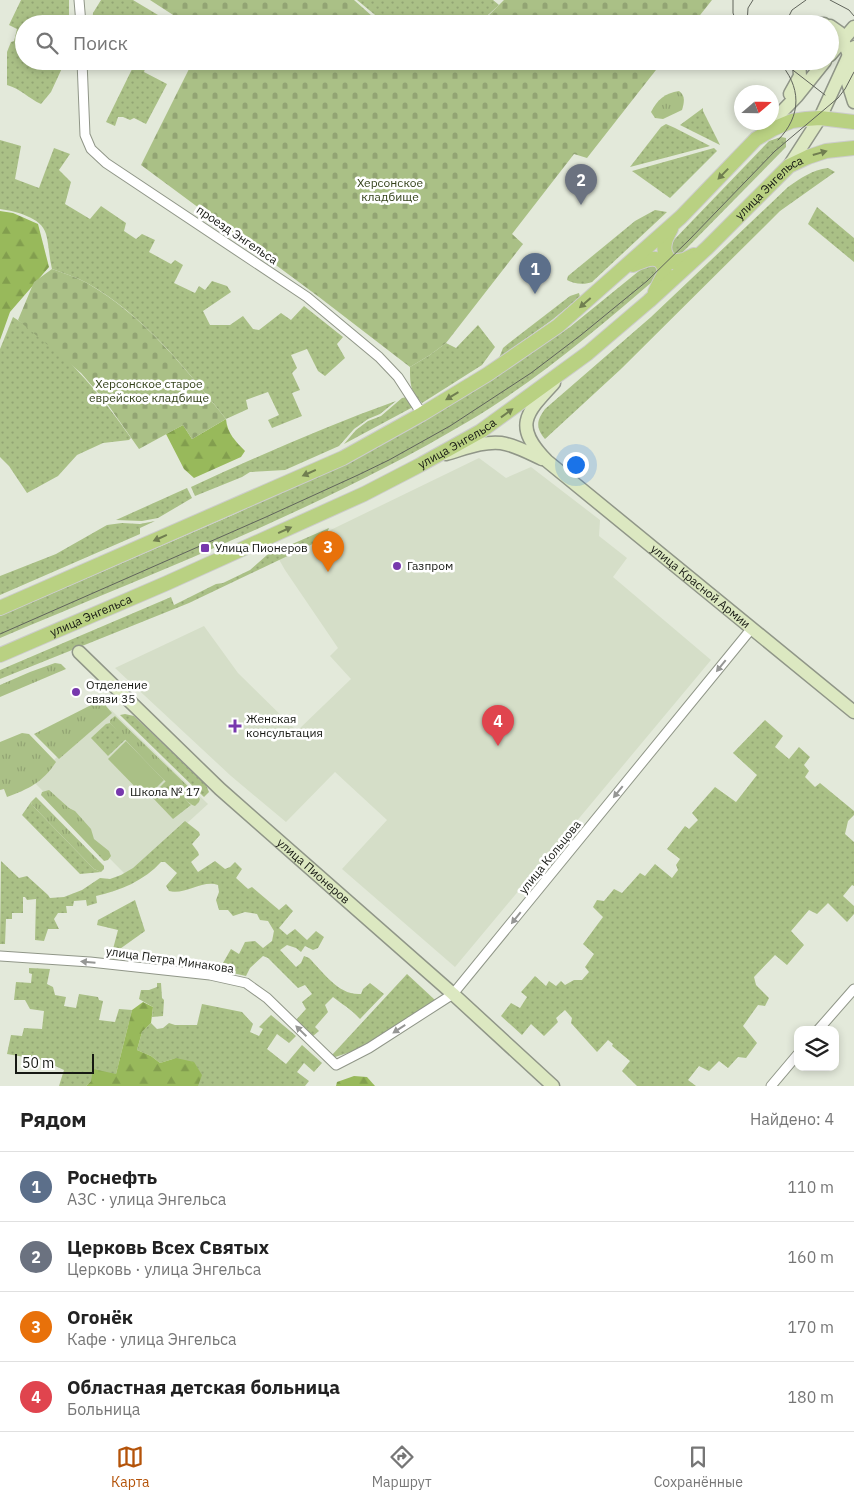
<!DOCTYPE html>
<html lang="ru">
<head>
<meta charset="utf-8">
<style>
  :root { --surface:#fff; --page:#f2f2f2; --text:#222; --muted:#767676; --line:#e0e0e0; --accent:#b45309 }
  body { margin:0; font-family:"IBM Plex Sans",sans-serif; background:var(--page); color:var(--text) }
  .controls { position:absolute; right:15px; bottom:15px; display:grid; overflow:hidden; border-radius:10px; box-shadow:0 2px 8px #0003 }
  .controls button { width:45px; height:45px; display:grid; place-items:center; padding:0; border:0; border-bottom:1px solid var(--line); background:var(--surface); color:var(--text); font:25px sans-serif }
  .compass { position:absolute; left:734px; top:85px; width:45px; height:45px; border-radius:50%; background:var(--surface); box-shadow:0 2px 8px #0003; rotate:70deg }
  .scale { position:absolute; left:15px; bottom:12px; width:79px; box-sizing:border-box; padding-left:5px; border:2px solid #161813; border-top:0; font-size:14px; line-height:18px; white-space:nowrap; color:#161813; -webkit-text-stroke:4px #fff; paint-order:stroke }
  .you { position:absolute; left:575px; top:464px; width:18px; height:18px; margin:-12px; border:4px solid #fff; border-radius:50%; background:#1a73e8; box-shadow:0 0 0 8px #1a73e833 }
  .badge { display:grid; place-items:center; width:32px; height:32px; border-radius:50%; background:var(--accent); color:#fff; font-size:16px; font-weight:700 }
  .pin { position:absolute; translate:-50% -41px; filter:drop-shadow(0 1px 2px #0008) }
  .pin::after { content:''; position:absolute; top:26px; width:18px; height:15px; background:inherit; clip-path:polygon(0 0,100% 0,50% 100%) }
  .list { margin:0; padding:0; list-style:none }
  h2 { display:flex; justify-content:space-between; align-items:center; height:65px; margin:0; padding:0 20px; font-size:21px }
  h2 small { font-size:16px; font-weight:400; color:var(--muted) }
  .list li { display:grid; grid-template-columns:32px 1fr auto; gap:15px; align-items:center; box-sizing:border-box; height:70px; padding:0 20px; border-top:1px solid var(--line) }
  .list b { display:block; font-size:19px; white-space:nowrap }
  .list p { margin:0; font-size:16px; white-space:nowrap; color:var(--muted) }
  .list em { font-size:16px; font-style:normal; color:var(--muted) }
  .icon { flex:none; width:28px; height:28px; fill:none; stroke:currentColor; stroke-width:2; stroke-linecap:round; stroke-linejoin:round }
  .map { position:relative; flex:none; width:854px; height:1086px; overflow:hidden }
  .search { position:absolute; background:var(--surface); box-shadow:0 2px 8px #0003; left:15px; right:15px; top:15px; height:55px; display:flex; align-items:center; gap:12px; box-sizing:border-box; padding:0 18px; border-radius:28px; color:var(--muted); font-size:19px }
  .sheet { height:345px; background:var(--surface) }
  nav { display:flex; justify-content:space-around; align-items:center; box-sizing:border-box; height:70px; border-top:1px solid var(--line); background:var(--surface); font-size:14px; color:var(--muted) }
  nav a { display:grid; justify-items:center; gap:2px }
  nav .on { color:var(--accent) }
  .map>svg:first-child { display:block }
</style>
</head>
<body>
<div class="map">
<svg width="854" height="1086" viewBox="0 0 854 1086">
  <defs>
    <pattern id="grass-dots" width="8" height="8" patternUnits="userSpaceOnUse" patternTransform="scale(1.25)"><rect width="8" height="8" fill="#aac086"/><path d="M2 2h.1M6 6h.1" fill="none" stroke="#92a473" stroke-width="1.8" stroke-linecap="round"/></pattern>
    <pattern id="forest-firs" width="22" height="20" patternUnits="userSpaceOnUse" patternTransform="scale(1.25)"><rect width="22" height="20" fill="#98b95b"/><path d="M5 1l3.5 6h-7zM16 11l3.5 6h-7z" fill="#829e4e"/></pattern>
    <pattern id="cemetery-stones" width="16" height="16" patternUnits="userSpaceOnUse" patternTransform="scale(1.25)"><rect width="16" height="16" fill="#aac086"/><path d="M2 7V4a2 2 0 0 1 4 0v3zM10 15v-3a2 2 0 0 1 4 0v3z" fill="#92a473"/></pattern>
    <pattern id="park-tufts" width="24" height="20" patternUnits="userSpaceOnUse" patternTransform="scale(1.25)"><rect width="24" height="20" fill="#aac086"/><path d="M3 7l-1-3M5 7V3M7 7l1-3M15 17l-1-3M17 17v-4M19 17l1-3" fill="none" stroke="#92a473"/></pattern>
  </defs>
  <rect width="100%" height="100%" fill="#e3e9da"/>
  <g fill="#d5dec8">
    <path d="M479,458l27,20 25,-11 69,53 -1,16 28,22 -14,19 98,83 -256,307 -113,-98 45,-49 -52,-48 -49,50 -55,-46 -116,-108 89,-42 34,47 59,58 54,-52 -21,-23 8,-8 -53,-78 -8,-14z"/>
    <path d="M111,710l97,94 -80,73 -95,-96 25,-25z"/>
  </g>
  <g fill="url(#grass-dots)">
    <path d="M21,0h48v24h-45v37h35l4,5 -12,26 -10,12c-13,-6 -20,-15 -34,-19v-33l4,-10 3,-1 3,-12 -8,-4z"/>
    <path d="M101,0h32l40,24h-81l1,-11z"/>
    <path d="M357,0h136l6,5 -21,19h-92z"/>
    <path d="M136,61l10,5 -2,6 23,12 -21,40 -12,-6 -4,2 -7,-3h-5l-3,9 -9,-4z"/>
    <path d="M703,108v3l17,34 -40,-20z"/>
    <path d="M666,124l9,4 35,18 -80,21 31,-40z"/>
    <path d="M781,137l5,1v9l-107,109 -6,1 -4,-12 100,-104z"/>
    <path d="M0,140l21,6 -6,33 24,9 15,-40 16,6 -11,16 12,12 -6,22 25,15 11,-13 25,17 -2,8 12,8 6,-5 13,6 -6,12 22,12 4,-4 8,5 -9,18 21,10 4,-7 6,4 7,-9 15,5 4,6 -28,19 7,14h20l13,-9 10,13 6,1 22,-17 10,7 13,-14 39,31 -6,7 8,14 -20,18 -7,-5 -11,-22 -16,6 6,13 -5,5 8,17 -8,3 10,23 -30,12 -4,-8 11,-5 -11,-23 -22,8 2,9 -22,10c-40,-50 -82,-104 -139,-136 -11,-6 -24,-10 -35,-14 -3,-12 -3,-24 -6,-35 -4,-17 -32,-23 -46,-25z"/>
    <path d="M714,148l3,3 -47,47 -38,-27z"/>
    <path d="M828,168l7,4 -55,39 -159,158 -76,70c-10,-12 -8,-19 0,-30l106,-92 137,-130c13,-9 24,-17 40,-19z"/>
    <path d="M817,207l37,31v24l-46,-38z"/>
    <path d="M655,210l12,2 -75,70c-7,3 -19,2 -25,-2l1,-4 67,-55z"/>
    <path d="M650,262l10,7 -1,7c-61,52 -121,104 -190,145 -148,88 -311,150 -469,217v-22l235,-102 142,-67 79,-45 63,-41 51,-34z"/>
    <path d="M579,293l1,4 -28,23 -53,38 4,-10 6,-5 61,-47z"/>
    <path d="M13,317c49,30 85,74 118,121l-2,2 -26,3 -26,12 -19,21 -31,17 -18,-27 -9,-9v-108z"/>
    <path d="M478,325l17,22 -13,18 -60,38c-12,-12 -12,-19 -12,-36l20,-12 16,-12 10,5z"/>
    <path d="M407,397l6,10 -69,37 12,-14 12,-9 13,-5 21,-18z"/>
    <path d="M396,401l-16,13 -12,5 -14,10 -15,17 -54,24 -35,2 -8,5 -47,19 -4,-9c67,-31 135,-61 205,-86z"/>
    <path d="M187,488l5,10 -34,20 -16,3 -26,-1z"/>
    <path d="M155,521l-15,7v6l-140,61v-19l56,-22 51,-29 15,-2 18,1z"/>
    <path d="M329,528l-3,8 -5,4 -132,63 -189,76v-9l171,-73 3,8 42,-21 7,-1 27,-13 17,-15z"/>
    <path d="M125,714l9,2 72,69 3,7 -5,5 -84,-82z"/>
    <path d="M765,720l18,16 -8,11 14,12 10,-12 11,10 -6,8 5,6 -4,6 10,10 5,-4 34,28v4l-6,6 -3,13 9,8v44l-2,-1 -9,11 11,10v8l-7,8 -19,-19 -11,11 -8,-4 -18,21 13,14 -17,20 -12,-10 -21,22 2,8 13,13 -4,8 -7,-1 -15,21 14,17 -11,15 -8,-1 -10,11 -9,-7 -10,10 -10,-5 -11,14 8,6h-59l-15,-15 8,-10 -18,-15 1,-2 -5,-4 -11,12 -26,-29 1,-5 -7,-8 -9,8 2,4 -14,14 -13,-12 -9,11 -21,-19 10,-13 9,5 7,-11 -6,-5 14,-16 11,10 3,-5 7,5 5,-5 4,4 9,-5h8l7,-8 -4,-5 9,-13 -11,-10 20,-27 -10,-10 4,-7 7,1 10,-12 8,4 18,-20 5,3 10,-12 17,14 6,-8 -2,-5 4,-6 -13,-10 18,-23 4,3 9,-9 -6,-7 23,-26 21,15 21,-27 -24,-22z"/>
    <path d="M110,723l16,16 -18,17 -17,-18 15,-14z"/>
    <path d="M166,781l25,24 -18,14 -22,-23z"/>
    <path d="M31,802l1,3 62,64 7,3 -21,2 -58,-59z"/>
    <path d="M185,821l14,11 1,3 -8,9 6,8 1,3 -8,7 7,10 17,-11 10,8 5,-2 5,-5 7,7 -6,9 12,11 4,-2 27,23 7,-6 7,7 -14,17 8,7 8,-6 12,11 9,-9 8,6 -6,11 -5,2 -8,-4 -4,6 -5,-4 -9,-3 -7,5 16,17 5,-4 3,-7 5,2c14,14 30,38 52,36l2,-5 7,-6 14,11 -24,25c-8,-9 -18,-15 -27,-22l-8,8 3,7 -13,15 4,4 -6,5 -17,-16 10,-11 -4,-7 10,-8 -7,-9 -7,3 -30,-30 -5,-2 -13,12 -4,8 -27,-6 12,-21 8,5 6,-12 10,-1 8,7 9,-7 2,-10 -6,-10 -8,-1 -3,-6 -12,-2 -12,4 -5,-6h-9l-3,-10 3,-8 -1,-7c-15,-6 -32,10 -49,6l-3,-5 11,-13 -12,-11h-4c-16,18 -41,29 -65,34l1,7 -10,3 -1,-6 -12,1 -1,5h-7l1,7h-9l-4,6 5,10h-11l-4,12 -9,-1 1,-41 -9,1 -2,-3h-2v16h-11v6h-6l-1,25h-5l1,-83 18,17 8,-2 21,19 2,3 14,-1 18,-7 18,-12 10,1 11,-4 12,-7z"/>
    <path d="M135,900l10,31 -28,20 -4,-2 5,-19 -21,-5 1,-5z"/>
    <path d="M29,968l21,1 -3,15 6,3 2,8 11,2 -2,9 12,2 3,-14 19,3 1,3 4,1 -4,19 16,2 4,-13 13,1 -16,64 -25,7 -5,5h-27l5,-16 -22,-10 -35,-6 4,-19 11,1 2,-8 18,1 2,-18 -14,-2 -5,-9h-11l2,-18 15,1 1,-9 -3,-1z"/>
    <path d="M407,974l28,26 -1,2 -74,47 -25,8 -3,-2z"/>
    <path d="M157,983h4l1,15 2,2 -1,16 -11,1 1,-10 -14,-8 2,-9h8l8,-3z"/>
    <path d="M202,1004l40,8 11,12 -3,8 9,4 4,-7 -4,-2 12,-12 25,21 -7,7 -12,-9 -10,15 19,15 16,-19 20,18 -8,9 -10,-9 -7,9 12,9 -4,5h-125l2,-1 -6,-27 -16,5 -9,-7 -14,-6 5,-18 9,-9 6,6 6,-1 6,-5 6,2h22z"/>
  </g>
  <g fill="url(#forest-firs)">
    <path d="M0,211l13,2 25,11 11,43 -39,45 -10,28z"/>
    <path d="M226,419c1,14 10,23 19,32l-4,6 -47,21 -10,-9 -18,-35 17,-9 9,14z"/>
    <path d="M143,1002l10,5 -2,16 -9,9 -5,18 14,6 9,7 16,-5 18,4 8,13 -4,11h-112l5,-5 2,-12 23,5 16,-64z"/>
    <path d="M354,1076l13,1 8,9h-39l1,-4z"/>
  </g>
  <g fill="url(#cemetery-stones)">
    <path d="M150,0h204l27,24h-194z"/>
    <path d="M504,0h208l-19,24h-213z"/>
    <path d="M193,61h231l10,8 8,-8h221l-76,97 -13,-4 -62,80 11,10 -77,99 -16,12 -20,12 -91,-70 -178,-132z"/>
    <path d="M52,269c11,4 24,8 35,14 57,33 99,86 139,136l-34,20 -9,-14 -44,24 -33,-47 -25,-29 -63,-53 16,-38z"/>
  </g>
  <g fill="url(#park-tufts)">
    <path d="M679,91c7,5 5,12 3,19l-19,9 -8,-1 -4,-6c6,-12 14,-19 28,-21z"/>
    <path d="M55,663l6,1 5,5 -66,28v-12l30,-13z"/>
    <path d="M101,700l11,13 -53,46 -25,-25z"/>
    <path d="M115,716l82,79 3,4 -1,3 -4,4c-11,-2 -73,-70 -85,-83v-3z"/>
    <path d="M22,733l7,1 27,28c-13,20 -27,27 -49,35l-3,-8 -4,1v-48z"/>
    <path d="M49,790l20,18 6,3 16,18 3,10 15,12 2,5 -3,4 -4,1 -63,-66 1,-3z"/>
    <path d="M36,797l68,69v3l-3,3 -7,-3 -62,-64 -1,-3z"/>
  </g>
  <path fill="#aac086" d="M126,741l38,39 -18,18 -38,-39z"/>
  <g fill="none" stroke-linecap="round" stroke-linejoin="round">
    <g stroke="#909688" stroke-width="11">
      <g id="street">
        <path d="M79,0l2,24"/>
        <path d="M82,61l3,74 6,14 15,14 201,134 72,60 19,20 24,37"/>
        <path d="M0,956l90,6 120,13 36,8 21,15 69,67 33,-17 84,-54 299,-366"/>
        <path d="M818,1030l36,-41"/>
        <path d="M771,1086l27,-32"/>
      </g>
    </g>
    <g stroke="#909688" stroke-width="15">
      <g id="secondary">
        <path d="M817,24h7"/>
        <path d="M830,26l10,7 9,22 -1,28 6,19"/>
        <path d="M830,55l24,-28"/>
        <path d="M790,94l10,-18 -1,-15"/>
        <path d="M772,122l25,-26 28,-35"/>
        <path d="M789,166l31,-48 29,-63 5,-8"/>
        <path id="s1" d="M554,383c-29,31 -41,43 -7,78l307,251"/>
        <path d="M446,454c18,-5 37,-13 55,-11 14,2 28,10 41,16"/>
        <path id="s2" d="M79,652l141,137 233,205 100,92"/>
      </g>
    </g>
    <g stroke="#cccccb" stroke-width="16">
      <g id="primary">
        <path d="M671,229c-7,12 -11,23 1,33l12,-2 10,-5"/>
        <path d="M633,265c13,-6 29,-13 32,7l-10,20"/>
        <path d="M0,608l343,-150 79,-44 66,-40 70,-48 123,-109 75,-78 17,-10 19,-8 14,-2 14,-1 34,4"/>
        <path id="s3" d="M0,655l167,-72 197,-89 56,-29 61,-34 107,-78 61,-52 58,-53 82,-82 19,-9 18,-6 28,-3"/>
      </g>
    </g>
    <use href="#street" stroke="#fff" stroke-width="9"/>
    <use href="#secondary" stroke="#dce8c1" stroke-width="12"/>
    <use href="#primary" stroke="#b9d182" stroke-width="14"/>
    <g stroke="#60645b" stroke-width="1">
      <path d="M733,0v13l4,11"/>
      <path d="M830,0l19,10 5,6"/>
      <path d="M747,24l1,-16 5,-8"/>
      <path d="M785,24l7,-14 14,-10"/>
      <path d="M785,64l40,31"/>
      <path d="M778,140c24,-24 24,-54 0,-79"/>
      <path d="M0,634l266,-117 92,-42 31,-15 61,-34 81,-53 50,-38 66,-54 42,-41 86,-89 63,-53 7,-9 9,-17"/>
    </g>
  </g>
  <defs><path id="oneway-solid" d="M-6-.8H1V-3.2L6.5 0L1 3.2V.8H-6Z" transform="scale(1.25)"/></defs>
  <g fill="#707e50">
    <use href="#oneway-solid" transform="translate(820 153) rotate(-16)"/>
    <use href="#oneway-solid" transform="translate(723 174) rotate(134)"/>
    <use href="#oneway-solid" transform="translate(585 303) rotate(139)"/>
    <use href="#oneway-solid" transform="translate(452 396) rotate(149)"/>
    <use href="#oneway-solid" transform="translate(507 413) rotate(-36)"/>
    <use href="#oneway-solid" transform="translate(309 473) rotate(156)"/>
    <use href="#oneway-solid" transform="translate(285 530) rotate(-24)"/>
    <use href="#oneway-solid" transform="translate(160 538) rotate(156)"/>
  </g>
  <g fill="#969795">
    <use href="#oneway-solid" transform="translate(721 666) rotate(129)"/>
    <use href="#oneway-solid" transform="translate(618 792) rotate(129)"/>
    <use href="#oneway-solid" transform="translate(516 918) rotate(129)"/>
    <use href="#oneway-solid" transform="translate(88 962) rotate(-175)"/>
    <use href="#oneway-solid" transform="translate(399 1029) rotate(147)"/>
    <use href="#oneway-solid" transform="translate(301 1031) rotate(-136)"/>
  </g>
  <g fill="#7738ad" stroke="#fff" stroke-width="2">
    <rect x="200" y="543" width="10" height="10" rx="2.5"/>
    <circle cx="397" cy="566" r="5"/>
    <circle cx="76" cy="692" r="5"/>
    <path d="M232.5 718.5h5v5h5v5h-5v5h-5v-5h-5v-5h5z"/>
    <circle cx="120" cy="792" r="5"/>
  </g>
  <g text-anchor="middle" stroke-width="5" stroke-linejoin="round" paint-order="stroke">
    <g font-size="12" fill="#33411a" stroke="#fff">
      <text x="390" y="187">Херсонское<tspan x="390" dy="14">кладбище</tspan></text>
      <text x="149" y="388">Херсонское старое<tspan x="149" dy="14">еврейское кладбище</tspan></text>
    </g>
    <g font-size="12" fill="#161813" stroke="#fff">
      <text dy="4" stroke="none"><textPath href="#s3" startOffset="909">улица Энгельса</textPath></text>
      <text transform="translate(237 235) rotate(34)" y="4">проезд Энгельса</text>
      <text dy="4" stroke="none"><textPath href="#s3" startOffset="504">улица Энгельса</textPath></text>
      <text dy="4" stroke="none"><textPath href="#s1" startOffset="292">улица Красной Армии</textPath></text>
      <text dy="4" stroke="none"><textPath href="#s3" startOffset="99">улица Энгельса</textPath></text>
      <text transform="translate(550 857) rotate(-51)" y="4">улица Кольцова</text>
      <text dy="4" stroke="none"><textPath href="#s2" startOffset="321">улица Пионеров</textPath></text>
      <text transform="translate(170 960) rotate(8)" y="4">улица Петра Минакова</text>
    </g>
    <g font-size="12" fill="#161813" stroke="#fff" text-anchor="start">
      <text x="215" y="552">Улица Пионеров</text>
      <text x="407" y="570">Газпром</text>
      <text x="86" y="689">Отделение<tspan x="86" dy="14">связи 35</tspan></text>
      <text x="246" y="723">Женская<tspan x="246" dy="14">консультация</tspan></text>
      <text x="130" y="796">Школа № 17</text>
    </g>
  </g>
</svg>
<div class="controls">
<button><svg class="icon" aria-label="layers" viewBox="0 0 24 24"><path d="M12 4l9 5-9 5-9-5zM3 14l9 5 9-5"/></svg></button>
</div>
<svg class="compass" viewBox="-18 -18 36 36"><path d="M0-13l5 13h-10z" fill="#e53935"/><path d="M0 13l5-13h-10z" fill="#767676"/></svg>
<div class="scale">50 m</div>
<div class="you"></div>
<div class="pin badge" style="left:535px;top:294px;background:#5c6f8a">1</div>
<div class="pin badge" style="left:581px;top:205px;background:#6b7280">2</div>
<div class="pin badge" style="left:328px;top:572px;background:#e8710a">3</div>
<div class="pin badge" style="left:498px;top:746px;background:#e0444e">4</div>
<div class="search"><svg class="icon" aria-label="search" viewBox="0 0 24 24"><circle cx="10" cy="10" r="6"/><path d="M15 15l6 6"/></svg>Поиск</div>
</div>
<section class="sheet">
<h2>Рядом<small>Найдено: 4</small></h2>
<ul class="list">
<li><span class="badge" style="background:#5c6f8a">1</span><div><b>Роснефть</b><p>АЗС · улица Энгельса</p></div><em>110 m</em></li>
<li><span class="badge" style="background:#6b7280">2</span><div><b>Церковь Всех Святых</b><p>Церковь · улица Энгельса</p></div><em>160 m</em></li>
<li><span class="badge" style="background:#e8710a">3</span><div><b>Огонёк</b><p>Кафе · улица Энгельса</p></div><em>170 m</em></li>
<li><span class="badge" style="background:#e0444e">4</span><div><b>Областная детская больница</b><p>Больница</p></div><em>180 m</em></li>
</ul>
</section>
<nav>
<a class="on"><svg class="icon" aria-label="map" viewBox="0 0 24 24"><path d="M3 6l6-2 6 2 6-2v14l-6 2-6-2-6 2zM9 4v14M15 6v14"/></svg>Карта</a>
<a><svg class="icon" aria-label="directions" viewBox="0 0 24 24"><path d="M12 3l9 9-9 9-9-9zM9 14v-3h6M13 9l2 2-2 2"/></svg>Маршрут</a>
<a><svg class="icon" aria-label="saved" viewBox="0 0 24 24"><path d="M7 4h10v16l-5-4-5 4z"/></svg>Сохранённые</a>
</nav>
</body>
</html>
